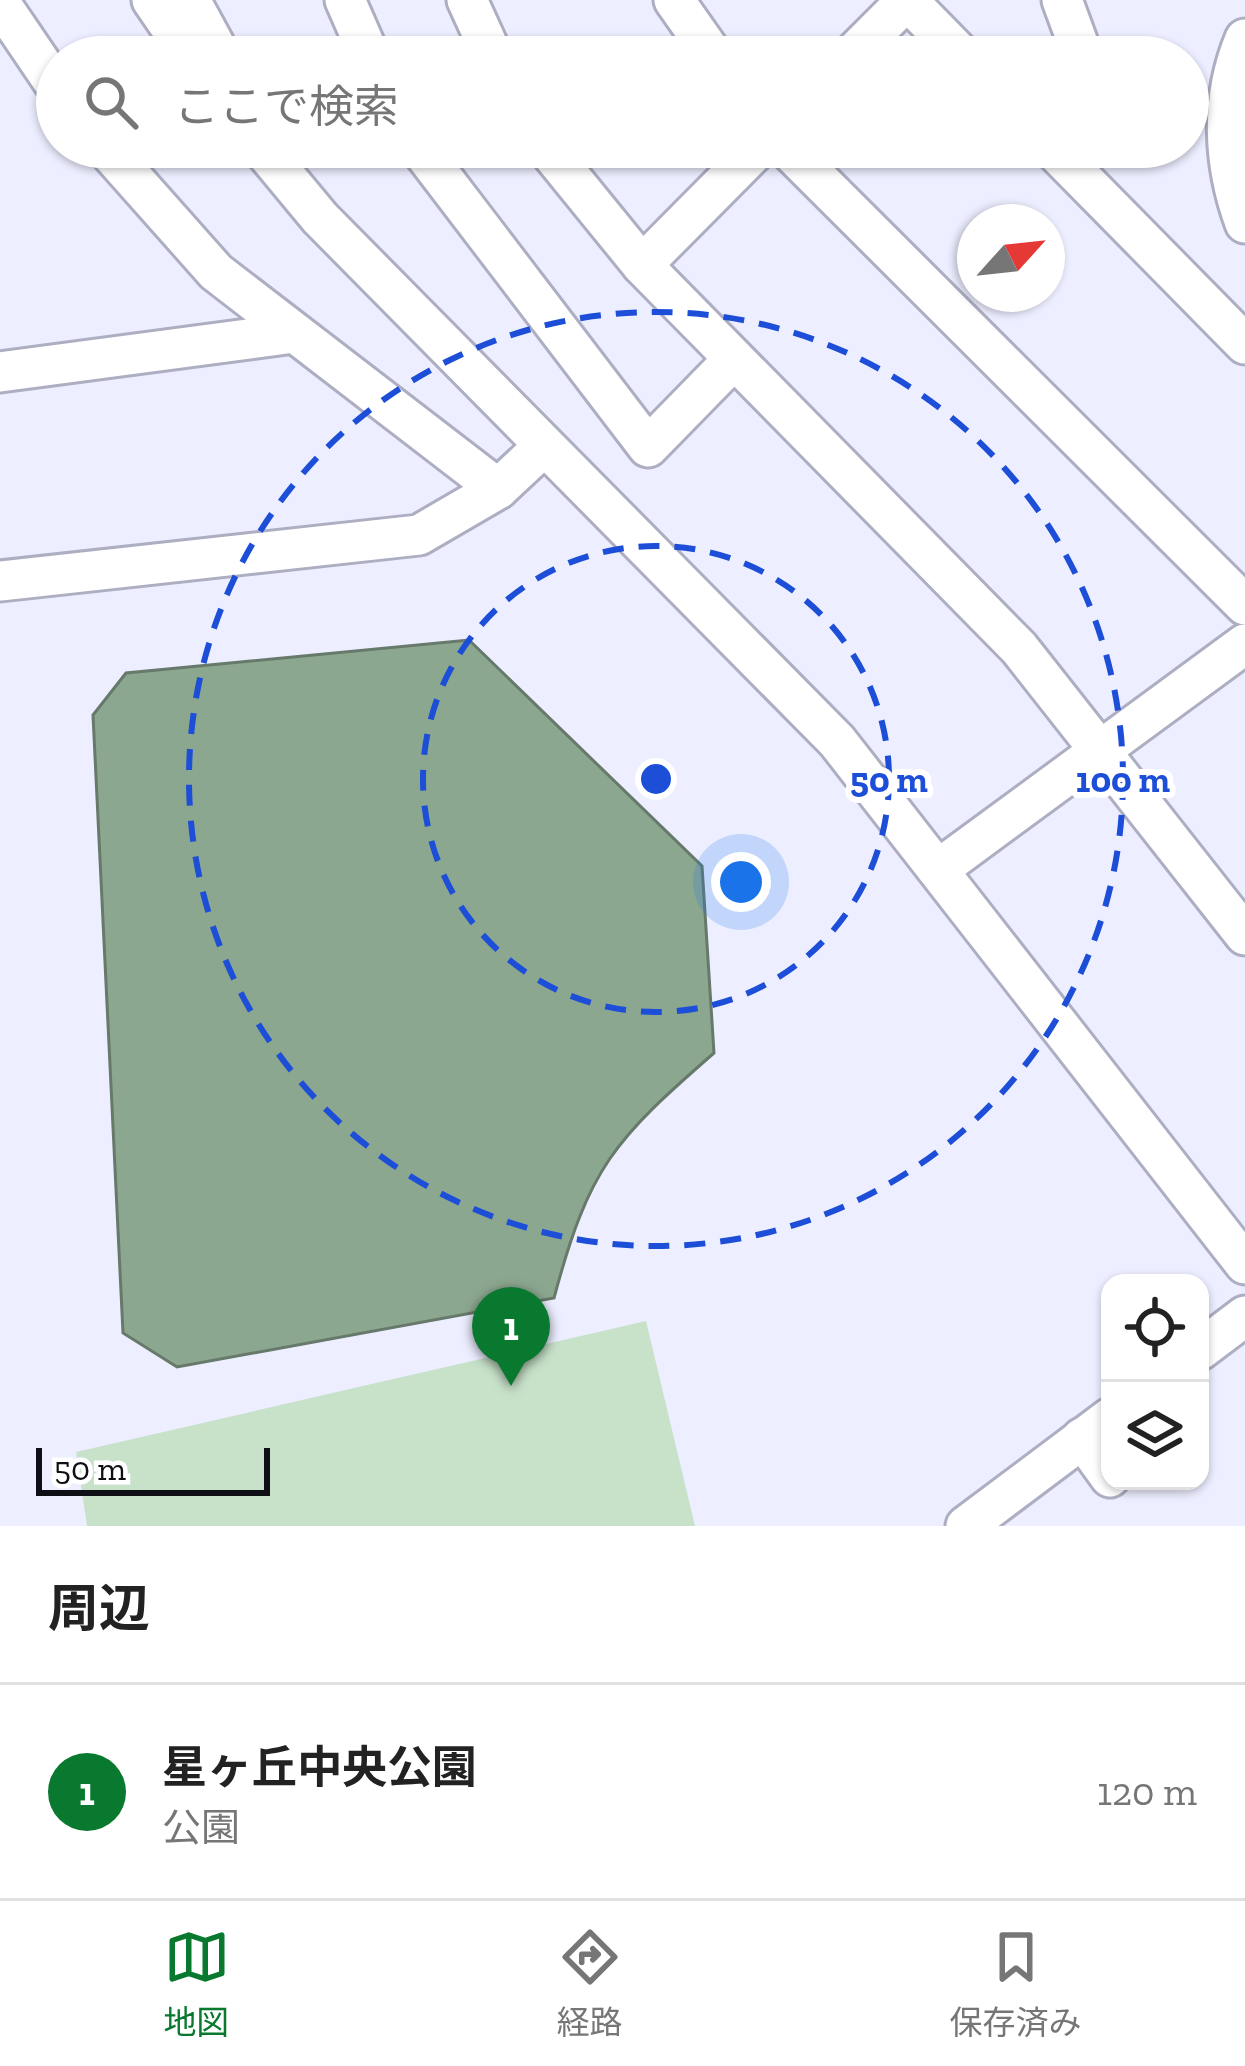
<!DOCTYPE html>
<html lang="ja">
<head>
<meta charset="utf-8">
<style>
  :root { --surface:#fff; --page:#f6f6f6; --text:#222; --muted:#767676; --line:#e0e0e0; --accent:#08792e }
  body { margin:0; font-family:"Zilla Slab","Noto Sans JP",serif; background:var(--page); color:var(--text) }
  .controls { position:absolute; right:36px; bottom:36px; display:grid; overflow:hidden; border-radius:24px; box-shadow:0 3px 9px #0004 }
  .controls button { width:108px; height:108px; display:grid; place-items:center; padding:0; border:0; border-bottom:3px solid var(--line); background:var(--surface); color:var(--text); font:60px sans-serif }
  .compass { position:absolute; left:957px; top:204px; width:108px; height:108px; border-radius:50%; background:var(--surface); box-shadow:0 3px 9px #0004; rotate:63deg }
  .scale { position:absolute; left:36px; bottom:30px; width:234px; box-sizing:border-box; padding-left:12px; border:6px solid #0e0f15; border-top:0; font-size:33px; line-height:42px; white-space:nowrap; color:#0e0f15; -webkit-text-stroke:9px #fff; paint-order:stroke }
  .you { position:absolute; left:741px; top:882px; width:42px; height:42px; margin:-30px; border:9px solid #fff; border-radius:50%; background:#1a73e8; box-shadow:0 0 0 18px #1a73e833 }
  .badge { display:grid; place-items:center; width:78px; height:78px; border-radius:50%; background:var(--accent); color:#fff; font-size:39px; font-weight:700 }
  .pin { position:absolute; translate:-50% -99px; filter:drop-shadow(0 3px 6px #0008) }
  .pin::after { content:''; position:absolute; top:63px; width:42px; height:36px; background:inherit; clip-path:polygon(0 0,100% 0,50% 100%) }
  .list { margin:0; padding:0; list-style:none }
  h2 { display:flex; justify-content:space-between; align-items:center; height:156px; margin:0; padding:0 48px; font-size:51px }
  h2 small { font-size:39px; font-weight:400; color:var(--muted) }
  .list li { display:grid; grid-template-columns:78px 1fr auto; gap:36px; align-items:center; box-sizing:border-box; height:216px; padding:0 48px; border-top:3px solid var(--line) }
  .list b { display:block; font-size:45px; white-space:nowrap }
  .list p { margin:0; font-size:39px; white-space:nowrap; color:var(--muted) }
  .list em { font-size:39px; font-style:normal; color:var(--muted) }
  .icon { flex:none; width:66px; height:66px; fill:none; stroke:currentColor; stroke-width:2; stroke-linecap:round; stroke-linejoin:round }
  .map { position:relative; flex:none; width:1245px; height:1526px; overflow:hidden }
  .search { position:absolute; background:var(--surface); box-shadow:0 3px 9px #0004; left:36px; right:36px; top:36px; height:132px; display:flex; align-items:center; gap:30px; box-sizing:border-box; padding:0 42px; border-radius:66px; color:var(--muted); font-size:45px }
  .sheet { height:372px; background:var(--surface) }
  nav { display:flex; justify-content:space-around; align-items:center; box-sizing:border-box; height:168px; border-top:3px solid var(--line); background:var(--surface); font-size:33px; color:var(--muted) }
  nav a { display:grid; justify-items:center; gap:6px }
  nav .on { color:var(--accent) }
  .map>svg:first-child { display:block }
</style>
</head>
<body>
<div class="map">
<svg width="1245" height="1526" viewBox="0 0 1245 1526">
  <rect width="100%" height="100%" fill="#edeeff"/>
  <path fill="#c8e2ca" d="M646,1321l49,205h-608l-11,-74z"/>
  <path fill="#8ca78f" stroke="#66796a" stroke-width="3" d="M469,640l233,226 12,187c-100,87 -125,114 -160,245l-377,69 -54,-34 -30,-618 33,-42z"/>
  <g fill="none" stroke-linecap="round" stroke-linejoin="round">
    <g stroke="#adaec2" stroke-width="45">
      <g id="minor">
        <path d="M152,0l39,57"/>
        <path d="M190,0l31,57"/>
        <path d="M345,0l25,57"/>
        <path d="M467,0l26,57"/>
        <path d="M674,0l40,57"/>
        <path d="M907,0l56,57"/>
        <path d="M1062,0l21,57"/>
        <path d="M0,3l57,84"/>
        <path d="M1245,39c-25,60 -22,124 0,184"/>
        <path d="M850,57l57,-57"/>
        <path d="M105,147l111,125 282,217"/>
        <path d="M261,147l59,71 517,523 408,523"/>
        <path d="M419,147l229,300 86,-88"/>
        <path d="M546,147l96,118 377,383 226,287"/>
        <path d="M786,147l459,458"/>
        <path d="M1051,147l194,197"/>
        <path d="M642,265l117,-118"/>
        <path d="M0,372l294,-39"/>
        <path d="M0,581l419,-46 79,-46 45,-42"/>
        <path d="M939,869l306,-225"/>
        <path d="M1200,1350l45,-34"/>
        <path d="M1082,1438l28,39"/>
        <path d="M966,1526l144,-108"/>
      </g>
    </g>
    <use href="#minor" stroke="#fff" stroke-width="39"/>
  </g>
  <g fill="none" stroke="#1d4ed8" stroke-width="6" stroke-dasharray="21 15">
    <circle cx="656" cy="779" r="233"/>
    <circle cx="656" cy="779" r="467"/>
  </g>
  <circle cx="656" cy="779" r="18" fill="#1d4ed8" stroke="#fff" stroke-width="6"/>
  <g font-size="36" text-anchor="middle" font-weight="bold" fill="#1d4ed8" stroke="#fff" stroke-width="12" stroke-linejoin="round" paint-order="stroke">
    <text x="889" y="792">50 m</text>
    <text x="1123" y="792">100 m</text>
  </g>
</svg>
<div class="controls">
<button><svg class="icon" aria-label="locate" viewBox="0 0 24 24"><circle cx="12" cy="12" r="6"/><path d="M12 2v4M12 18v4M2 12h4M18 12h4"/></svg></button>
<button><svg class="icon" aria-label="layers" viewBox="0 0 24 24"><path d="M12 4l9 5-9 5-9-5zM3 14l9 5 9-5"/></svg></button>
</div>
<svg class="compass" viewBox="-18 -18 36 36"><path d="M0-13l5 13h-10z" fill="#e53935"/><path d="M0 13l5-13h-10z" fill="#767676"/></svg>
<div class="scale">50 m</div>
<div class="you"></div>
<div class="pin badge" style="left:511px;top:1386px">1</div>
<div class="search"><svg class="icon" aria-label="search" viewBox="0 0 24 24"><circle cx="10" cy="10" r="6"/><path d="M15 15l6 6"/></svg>ここで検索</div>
</div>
<section class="sheet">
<h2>周辺<small></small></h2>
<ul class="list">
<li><span class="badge">1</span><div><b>星ヶ丘中央公園</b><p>公園</p></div><em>120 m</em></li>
</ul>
</section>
<nav>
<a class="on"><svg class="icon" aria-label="map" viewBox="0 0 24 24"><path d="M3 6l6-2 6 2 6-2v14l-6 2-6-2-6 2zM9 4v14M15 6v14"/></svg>地図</a>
<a><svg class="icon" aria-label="directions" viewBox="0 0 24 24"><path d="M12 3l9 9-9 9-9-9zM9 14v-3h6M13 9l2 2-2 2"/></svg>経路</a>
<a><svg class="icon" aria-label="saved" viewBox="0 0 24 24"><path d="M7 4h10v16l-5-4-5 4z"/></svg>保存済み</a>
</nav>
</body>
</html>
